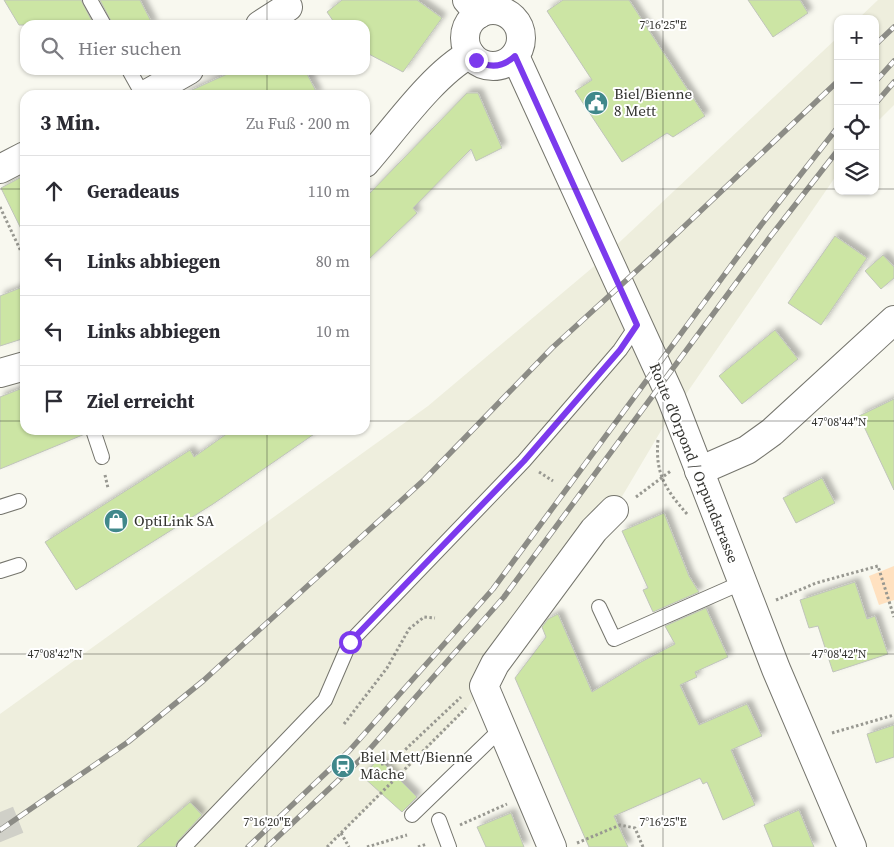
<!DOCTYPE html>
<html lang="de">
<head>
<meta charset="utf-8">
<style>
  :root { --surface:#fff; --page:#f7f7f7; --text:#2b2b33; --muted:#7c7c81; --line:#e1e1e2 }
  body { margin:0; font-family:"Source Serif 4",serif; background:var(--page); color:var(--text) }
  .controls { position:absolute; right:15px; top:15px; display:grid; overflow:hidden; border-radius:10px; box-shadow:0 1px 4px #0004 }
  .controls button { width:45px; height:45px; display:grid; place-items:center; padding:0; border:0; border-bottom:1px solid var(--line); background:var(--surface); color:var(--text); font:25px sans-serif }
  .stop { position:absolute; width:15px; height:15px; margin:-11px; border:4px solid #7c3aed; border-radius:50%; background:#fff }
  .stop.end { background:#7c3aed; border-color:#fff; box-shadow:0 1px 5px #0008 }
  .list { margin:0; padding:0; list-style:none }
  h2 { display:flex; justify-content:space-between; align-items:center; height:65px; margin:0; padding:0 20px; font-size:21px }
  h2 small { font-size:16px; font-weight:400; color:var(--muted) }
  .list li { display:grid; grid-template-columns:32px 1fr auto; gap:15px; align-items:center; box-sizing:border-box; height:70px; padding:0 20px; border-top:1px solid var(--line) }
  .list b { display:block; font-size:19px; white-space:nowrap }
  .list em { font-size:16px; font-style:normal; color:var(--muted) }
  .icon { flex:none; width:28px; height:28px; fill:none; stroke:currentColor; stroke-width:2; stroke-linecap:round; stroke-linejoin:round }
  .map { position:relative; flex:none; width:894px; height:847px; overflow:hidden }
  .search { position:absolute; background:var(--surface); box-shadow:0 1px 4px #0004; left:20px; top:20px; width:350px; height:55px; display:flex; align-items:center; gap:12px; box-sizing:border-box; padding:0 18px; border-radius:15px; color:var(--muted); font-size:19px }
  .panel { position:absolute; background:var(--surface); box-shadow:0 1px 4px #0004; left:20px; top:90px; width:350px; height:345px; border-radius:15px }
  .map>svg:first-child { display:block }
</style>
</head>
<body>
<div class="map">
<svg width="894" height="847" viewBox="0 0 894 847">
  <defs>
    <filter id="shadow"><feDropShadow dx="4.5" dy="-4.5" stdDeviation="2.5" flood-color="#0004"/></filter>
  </defs>
  <rect width="100%" height="100%" fill="#f8f8ef"/>
  <g fill="#eed">
    <path d="M878,0h16v105l-19,19v-105h-17z"/>
    <path d="M838,37v136l-176,256 -48,81 -146,197 -61,63 -80,77h-327v-133l428,-308 164,-138z"/>
  </g>
  <path fill="#ffe1c0" d="M894,566v34l-15,5 -10,-29z"/>
  <g fill="#cce5a4" stroke="#c0c4bb" filter="url(#shadow)">
    <path d="M4,0h77l13,25h-75z"/>
    <path d="M100,0h40l13,25h-40z"/>
    <path d="M342,0h75l25,18 -39,54 -38,-20v-27h-29l-9,-13z"/>
    <path d="M563,0h66l76,116 -32,21 -6,-4 -45,29 -47,-71 17,-11 -45,-69z"/>
    <path d="M748,0h52l8,13 -35,24z"/>
    <path d="M236,70h69l13,25h-137z"/>
    <path d="M467,93h11l24,55 -26,13 -5,-12 -58,59 4,5 -52,50v-65z"/>
    <path d="M25,175v62l-24,-49z"/>
    <path d="M835,236l32,22 -46,67 -33,-22z"/>
    <path d="M883,255l11,12v11l-13,11 -16,-18z"/>
    <path d="M25,286v52l-25,8v-50z"/>
    <path d="M775,330l23,29 -56,45 -23,-28z"/>
    <path d="M25,387v43h59l1,4 -85,35v-72z"/>
    <path d="M894,399v91l-35,-74z"/>
    <path d="M232,430h88l-107,74 -137,86 -31,-48 145,-92 4,7z"/>
    <path d="M822,478l13,25 -39,20 -13,-25z"/>
    <path d="M664,513l25,63 10,16 -46,20 -10,-22 5,-2 -26,-57z"/>
    <path d="M855,582l12,37 8,-3 13,38 -55,18 -15,-46 -9,2 -9,-28z"/>
    <path d="M706,608l22,49 -33,15 2,5 -17,8 19,40 48,-21 15,32 -31,14 24,55 -32,15 -16,-38 -4,2 -3,-6 -86,38 14,31h-39l-74,-169 31,-41 -4,-10 6,-8 10,-5 34,78 49,-30 34,-18 -10,-18z"/>
    <path d="M894,725v32l-18,6 -9,-29z"/>
    <path d="M379,759l38,38 -15,15 -40,-36z"/>
    <path d="M190,802l12,13 -24,26 -3,6h-38z"/>
    <path d="M799,810l15,37h-41l-9,-22z"/>
    <path d="M511,813l13,34h-38l-9,-20z"/>
  </g>
  <g fill="none" stroke-linecap="round" stroke-linejoin="round">
    <path stroke="#d0d0c8" stroke-width="28" stroke-dasharray="28 14" stroke-linecap="butt" d="M0,812l14,35"/>
    <g stroke="#75756d" stroke-width="16">
      <g id="lane">
        <path d="M90,0l14,25"/>
        <path d="M129,70l14,25"/>
        <path d="M93,430l9,27"/>
        <path d="M0,507l19,-6"/>
        <path d="M0,571l19,-6"/>
        <path d="M599,607l15,32 127,-56"/>
        <path d="M412,815l89,-86"/>
        <path d="M439,820l10,27"/>
        <path d="M184,847l141,-147 25,-58 174,-181 96,-111 17,-25"/>
      </g>
    </g>
    <g stroke="#75756d" stroke-width="30">
      <g id="street">
        <path d="M467,0l12,14"/>
        <path d="M260,25l28,-18"/>
        <path d="M145,95l44,-25"/>
        <path d="M0,169l25,-13"/>
        <path d="M699,471l48,-21 25,-18 122,-112"/>
        <path d="M552,847l-68,-161 11,-22 99,-134 20,-20"/>
      </g>
    </g>
    <g stroke="#75756d" stroke-width="30">
      <g id="secondary">
        <circle cx="493" cy="38" r="28"/>
        <path d="M515,56l156,341 105,272 76,178"/>
        <path d="M365,163c29,-33 68,-89 105,-109"/>
        <path d="M0,373l25,-7"/>
      </g>
    </g>
    <g stroke="#989891" stroke-width="3" stroke-dasharray="2.5 2.5" stroke-linecap="butt">
      <path d="M0,207l25,53"/>
      <path d="M658,440c-3,33 7,49 29,74"/>
      <path d="M539,472l14,9"/>
      <path d="M105,475l3,13"/>
      <path d="M636,497l36,-27"/>
      <path d="M776,600l40,-17 62,-17 16,51"/>
      <path d="M344,724l43,-56 22,-39 15,-12 11,1"/>
      <path d="M832,733l62,-18"/>
      <path d="M381,764h9l71,-67"/>
      <path d="M460,825l47,-21"/>
      <path d="M341,833l8,14"/>
      <path d="M577,843l43,-18 15,3 8,19"/>
      <path d="M327,847l139,-139"/>
      <path d="M367,847l40,-12"/>
      <path d="M418,847l9,-3"/>
    </g>
    <use href="#lane" stroke="#fff" stroke-width="14"/>
    <use href="#street" stroke="#fff" stroke-width="28"/>
    <use href="#secondary" stroke="#fff" stroke-width="28"/>
    <g stroke="#8c8c86" stroke-width="5.5">
      <g id="rail">
        <path d="M875,45l19,-18"/>
        <path d="M875,82l19,-21"/>
        <path d="M875,104l19,-22"/>
        <path d="M0,830l128,-88 75,-61 222,-202 127,-131 102,-93 184,-174"/>
        <path d="M248,847l101,-96 144,-162 268,-364 77,-98"/>
        <path d="M267,847l94,-88 143,-162 266,-360 68,-87"/>
      </g>
    </g>
    <use href="#rail" stroke="#fff" stroke-width="4" stroke-dasharray="11" stroke-linecap="butt"/>
  </g>
  <g fill="none" stroke-linecap="round" stroke-linejoin="round">
    <path stroke="#7c3aed" stroke-width="6" d="M350,642l174,-181 96,-111 17,-25 -122,-269c-12,11 -25,13 -39,4"/>
  </g>
  <path fill="none" stroke="#32322e" stroke-width="1" stroke-opacity="0.45" d="M267,0v25M663,0v847M267,70v25M0,189h25M365,189h473M875,189h19M0,421h25M365,421h529M267,430v417M0,654h894"/>
  <defs>
    <g id="civic-disc" transform="scale(1.25)"><circle r="9.5" fill="#40888b" stroke="#fff"/><path d="M-.6-6.5H3V-4.5H.6V-3L4-1V1h2V6H-6V1h2V-1L-.6-3ZM-1.2 2.5V6h2.4V2.5Z" fill="#fff"/></g>
    <g id="shop-disc" transform="scale(1.25)"><circle r="9.5" fill="#40888b" stroke="#fff"/><path d="M-5-2.5h2.3a2.7 3.5 0 0 1 5.4 0H5L5.5 6h-11ZM-1.5-2.5h3a1.5 2.3 0 0 0-3 0Z" fill="#fff"/></g>
    <g id="station-disc" transform="scale(1.25)"><circle r="9.5" fill="#40888b" stroke="#fff"/><path d="M-3-6H3Q5-6 5-4V2Q5 4 3 4L4.5 6H3L1.5 4h-3L-3 6H-4.5L-3 4Q-5 4-5 2V-4Q-5-6-3-6ZM-3.5-4v3h7v-3ZM-3.5 1v1.5H-2V1ZM2 1v1.5H3.5V1Z" fill="#fff"/></g>
  </defs>
  <g fill-rule="evenodd">
    <use href="#civic-disc" x="596" y="103"/>
    <use href="#shop-disc" x="116" y="521"/>
    <use href="#station-disc" x="343" y="766"/>
  </g>
  <g text-anchor="middle" stroke-width="4" stroke-linejoin="round" paint-order="stroke">
    <g font-size="15" fill="#32322e" stroke="#fff" text-anchor="start">
      <text x="614" y="99">Biel/Bienne<tspan x="614" dy="17">8 Mett</tspan></text>
      <text x="134" y="526">OptiLink SA</text>
      <text x="360" y="762">Biel Mett/Bienne<tspan x="360" dy="17">Mâche</tspan></text>
    </g>
    <g font-size="15" fill="#32322e" stroke="#fff">
      <text transform="translate(694 463) rotate(68)" y="5">Route d'Orpond / Orpundstrasse</text>
    </g>
  </g>
  <g font-size="12" text-anchor="middle" fill="#32322e" stroke="#fff" stroke-width="4" stroke-linejoin="round" paint-order="stroke">
    <text x="663" y="29">7°16'25"E</text>
    <text x="839" y="426">47°08'44"N</text>
    <text x="55" y="658">47°08'42"N</text>
    <text x="839" y="658">47°08'42"N</text>
    <text x="267" y="826">7°16'20"E</text>
    <text x="663" y="826">7°16'25"E</text>
  </g>
</svg>
<div class="controls">
<button>+</button>
<button>−</button>
<button><svg class="icon" aria-label="locate" viewBox="0 0 24 24"><circle cx="12" cy="12" r="6"/><path d="M12 2v4M12 18v4M2 12h4M18 12h4"/></svg></button>
<button><svg class="icon" aria-label="layers" viewBox="0 0 24 24"><path d="M12 4l9 5-9 5-9-5zM3 14l9 5 9-5"/></svg></button>
</div>
<div class="stop" style="left:350px;top:642px"></div>
<div class="stop end" style="left:476px;top:60px"></div>
<div class="search"><svg class="icon" aria-label="search" viewBox="0 0 24 24"><circle cx="10" cy="10" r="6"/><path d="M15 15l6 6"/></svg>Hier suchen</div>
<section class="panel">
<h2>3 Min.<small>Zu Fuß · 200 m</small></h2>
<ul class="list">
<li><svg class="icon" aria-label="ahead" viewBox="0 0 24 24"><path d="M12 20V5M6 11l6-6 6 6"/></svg><div><b>Geradeaus</b></div><em>110 m</em></li>
<li><svg class="icon" aria-label="left" viewBox="0 0 24 24"><path d="M17 20v-9H6M10 6l-5 5 5 5"/></svg><div><b>Links abbiegen</b></div><em>80 m</em></li>
<li><svg class="icon" aria-label="left" viewBox="0 0 24 24"><path d="M17 20v-9H6M10 6l-5 5 5 5"/></svg><div><b>Links abbiegen</b></div><em>10 m</em></li>
<li><svg class="icon" aria-label="arrive" viewBox="0 0 24 24"><path d="M6 21V4h12l-3 4 3 4H6"/></svg><div><b>Ziel erreicht</b></div></li>
</ul>
</section>
</div>
</body>
</html>
